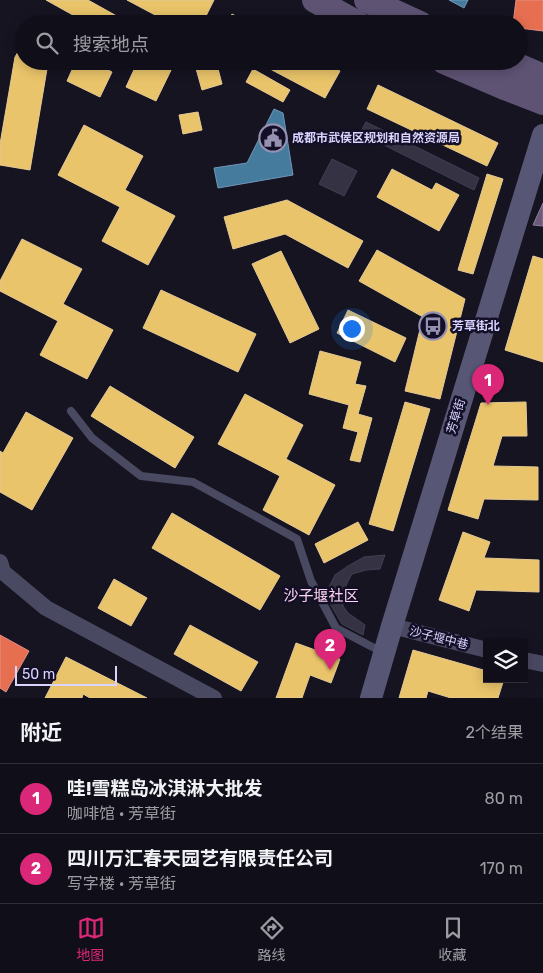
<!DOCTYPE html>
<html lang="zh">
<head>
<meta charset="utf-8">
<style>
  :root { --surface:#100f19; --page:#1e1d26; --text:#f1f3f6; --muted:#9c9ca2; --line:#302f38; --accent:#db2777 }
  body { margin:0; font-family:Rubik,"Noto Sans SC",sans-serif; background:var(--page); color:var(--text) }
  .controls { position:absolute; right:15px; bottom:15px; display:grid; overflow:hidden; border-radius:0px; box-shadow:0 2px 12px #0003 }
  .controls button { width:45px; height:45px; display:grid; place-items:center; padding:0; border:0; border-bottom:1px solid var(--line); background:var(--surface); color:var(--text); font:25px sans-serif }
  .scale { position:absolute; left:15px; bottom:12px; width:102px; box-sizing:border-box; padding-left:5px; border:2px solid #d9d4ff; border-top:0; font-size:14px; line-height:18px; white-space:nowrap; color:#d9d4ff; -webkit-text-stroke:4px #130f26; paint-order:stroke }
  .you { position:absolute; left:351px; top:328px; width:18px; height:18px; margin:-12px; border:4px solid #fff; border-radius:50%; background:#1a73e8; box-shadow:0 0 0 8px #1a73e833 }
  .badge { display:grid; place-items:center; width:32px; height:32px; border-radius:50%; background:var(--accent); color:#fff; font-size:16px; font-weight:700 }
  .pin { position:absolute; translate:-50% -41px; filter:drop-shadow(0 1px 2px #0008) }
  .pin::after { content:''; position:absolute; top:26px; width:18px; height:15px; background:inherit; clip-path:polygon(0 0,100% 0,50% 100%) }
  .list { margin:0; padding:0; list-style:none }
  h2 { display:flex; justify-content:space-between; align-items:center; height:65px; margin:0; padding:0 20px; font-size:21px }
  h2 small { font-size:16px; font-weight:400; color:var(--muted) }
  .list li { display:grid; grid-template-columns:32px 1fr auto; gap:15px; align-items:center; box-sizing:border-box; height:70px; padding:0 20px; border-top:1px solid var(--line) }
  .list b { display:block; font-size:19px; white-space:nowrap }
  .list p { margin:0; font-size:16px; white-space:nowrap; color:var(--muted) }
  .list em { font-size:16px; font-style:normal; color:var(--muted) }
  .icon { flex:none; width:28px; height:28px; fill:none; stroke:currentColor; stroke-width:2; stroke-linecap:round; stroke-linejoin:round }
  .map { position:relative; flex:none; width:543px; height:698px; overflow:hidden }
  .search { position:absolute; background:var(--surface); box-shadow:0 2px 12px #0003; left:15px; right:15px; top:15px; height:55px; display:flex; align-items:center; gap:12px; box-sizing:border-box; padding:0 18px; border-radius:28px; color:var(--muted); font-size:19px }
  .sheet { height:205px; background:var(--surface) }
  nav { display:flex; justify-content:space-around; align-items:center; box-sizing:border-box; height:70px; border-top:1px solid var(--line); background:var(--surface); font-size:14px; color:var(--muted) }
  nav a { display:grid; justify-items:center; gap:2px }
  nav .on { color:var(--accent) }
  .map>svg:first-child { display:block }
</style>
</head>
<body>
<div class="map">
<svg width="543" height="698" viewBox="0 0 543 698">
  <rect width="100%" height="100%" fill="#161421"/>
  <g fill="#e9c46a" stroke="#e4c997">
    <path d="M46,0h42l43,24h-42z"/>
    <path d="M127,0h87l-12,24h-30z"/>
    <path d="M232,14l19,10h-25z"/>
    <path d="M40,16l12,8h-17z"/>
    <path d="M24,42v19h25l-1,2 -18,107 -30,-5v-21l15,-87z"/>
    <path d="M76,61h15l21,11 -12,25 -33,-16z"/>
    <path d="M138,61h29l7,3 -18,37 -30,-14z"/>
    <path d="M210,61h6l6,23 -20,6 -7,-25z"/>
    <path d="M255,61h67l18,10 -15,27z"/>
    <path d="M253,69l37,21 -7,12 -37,-20z"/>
    <path d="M378,85l120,58 -11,23 -120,-57z"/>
    <path d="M198,112l4,18 -19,4 -4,-19z"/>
    <path d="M84,125l59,31 -18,34 50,26 -27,49 -46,-24 18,-34 -62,-32z"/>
    <path d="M392,169l40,21 4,-7 23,12 -20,36 -62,-34z"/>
    <path d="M487,174l16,5 -30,95 -15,-4z"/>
    <path d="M287,200l76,41 -15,27 -63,-34 -52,15 -9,-32z"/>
    <path d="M22,239l60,30 -19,35 50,26 -26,49 -47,-24 18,-34 -58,-30v-10z"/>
    <path d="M377,250l88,49 -25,100 -35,-8 18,-74 -64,-36z"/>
    <path d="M281,251l38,78 -29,14 -38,-79z"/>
    <path d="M533,256l10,3v103l-38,-12z"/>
    <path d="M161,290l95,44 -18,38 -95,-44z"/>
    <path d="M348,310l58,28 -11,24 -58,-29z"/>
    <path d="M320,351l41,11 -6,22 11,2 -8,28 14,4 -12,44 -10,-2 8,-28 -15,-4 6,-23 -40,-11z"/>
    <path d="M110,386l84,51 -19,31 -84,-52z"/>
    <path d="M245,394l58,31 -17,34 49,26 -26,50 -46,-25 17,-34 -62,-32z"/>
    <path d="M405,402l25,7 -37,122 -24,-7z"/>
    <path d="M526,402l1,34h-25l-9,30 45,1v33l-54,-1 -6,20 -30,-9 33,-107z"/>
    <path d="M26,412l47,26 -41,72 -32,-18v-41l3,2z"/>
    <path d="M172,513l108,63 -20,34 -108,-62z"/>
    <path d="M358,522l10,18 -44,23 -9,-19z"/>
    <path d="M463,532l27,10 -6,16 55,2v32l-63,-2 -7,21 -30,-11z"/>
    <path d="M114,579l33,19 -16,28 -33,-18z"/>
    <path d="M190,625l68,37 -17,29 -67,-37z"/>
    <path d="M296,643l44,16 -9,24 -21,-8 -8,23h-26z"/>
    <path d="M413,650l74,21v8h17l-6,19h-47l-23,-7 -2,7h-27z"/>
    <path d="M66,657l81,41h-57l-7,-4 -1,4h-37z"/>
  </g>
  <g fill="#e76f51" stroke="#e38d85">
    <path d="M516,0h27v31l-24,-3v-4h-6z"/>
    <path d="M0,635l29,16 -23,41 -6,-4z"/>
  </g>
  <path fill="#6d597a" stroke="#8d7ea2" d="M543,203v23l-10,-1z"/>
  <g fill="#457b9d" stroke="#7196ba">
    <path d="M449,0h19l-4,8z"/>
    <path d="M274,109l9,4 10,62 -75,13 -4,-20 33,-5z"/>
  </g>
  <g fill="#343243" stroke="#433f54">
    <path d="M366,122l113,56 -5,12 -114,-57z"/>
    <path d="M332,159l25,12 -13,25 -25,-12z"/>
    <path d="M385,555l-5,14 -14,1 -14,4 -5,9 -4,11v12l5,7 17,12 -2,10 -21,-11 -13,-22 -1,-13 7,-14 13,-9 16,-9z"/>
  </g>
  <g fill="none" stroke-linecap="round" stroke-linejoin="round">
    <path stroke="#4a4962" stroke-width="8" d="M71,411l21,27 49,38 52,6 104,57 14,42 25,47 46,24"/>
    <g stroke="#4a4962" stroke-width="16">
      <path d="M0,562l3,10 43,36 168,90"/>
      <path d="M392,626l95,24"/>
      <path d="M524,660l19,4"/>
    </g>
    <path stroke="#575674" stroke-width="22" d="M371,698l21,-72 151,-491"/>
    <g stroke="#5e5373" stroke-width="26">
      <path d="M315,0l43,24"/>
      <path d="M367,0l53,24"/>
      <path d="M444,61l63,27 36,14"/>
      <path d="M506,61l37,16"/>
    </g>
  </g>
  <defs>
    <g id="civic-ring" transform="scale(1.4375)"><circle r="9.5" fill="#130f26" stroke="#9591b1" stroke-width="1.5"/><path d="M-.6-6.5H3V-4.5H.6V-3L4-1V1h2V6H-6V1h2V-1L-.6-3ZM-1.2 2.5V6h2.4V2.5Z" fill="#9591b1"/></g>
    <g id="bus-ring" transform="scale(1.4375)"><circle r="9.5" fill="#130f26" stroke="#9591b1" stroke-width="1.5"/><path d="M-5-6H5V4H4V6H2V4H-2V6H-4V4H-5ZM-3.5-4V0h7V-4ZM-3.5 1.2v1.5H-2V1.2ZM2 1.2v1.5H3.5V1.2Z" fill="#9591b1"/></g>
  </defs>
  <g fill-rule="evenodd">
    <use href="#civic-ring" x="273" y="138"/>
    <use href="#bus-ring" x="433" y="326"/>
  </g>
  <g text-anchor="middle" stroke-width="5" stroke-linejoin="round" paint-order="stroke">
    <g font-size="12" font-weight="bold" fill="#d9d4ff" stroke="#130f26" text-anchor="start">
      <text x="292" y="142">成都市武侯区规划和自然资源局</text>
      <text x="452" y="330">芳草街北</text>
    </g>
    <g font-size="12" fill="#d9d4ff" stroke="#130f26">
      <text transform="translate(456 416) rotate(-73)" y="4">芳草街</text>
      <text transform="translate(439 638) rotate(14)" y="4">沙子堰中巷</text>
    </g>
    <g font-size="15" fill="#ffd6f0" stroke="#130f26">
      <text x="321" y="601">沙子堰社区</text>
    </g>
  </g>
</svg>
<div class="controls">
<button><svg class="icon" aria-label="layers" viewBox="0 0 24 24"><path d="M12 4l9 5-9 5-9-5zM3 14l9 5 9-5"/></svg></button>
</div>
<div class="scale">50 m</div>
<div class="you"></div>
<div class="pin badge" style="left:488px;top:405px">1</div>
<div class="pin badge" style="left:330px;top:670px">2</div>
<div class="search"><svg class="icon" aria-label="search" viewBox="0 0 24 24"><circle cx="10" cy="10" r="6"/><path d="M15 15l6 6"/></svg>搜索地点</div>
</div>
<section class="sheet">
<h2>附近<small>2个结果</small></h2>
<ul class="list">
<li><span class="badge">1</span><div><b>哇!雪糕岛冰淇淋大批发</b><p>咖啡馆 · 芳草街</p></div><em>80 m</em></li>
<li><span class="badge">2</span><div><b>四川万汇春天园艺有限责任公司</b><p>写字楼 · 芳草街</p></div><em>170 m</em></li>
</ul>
</section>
<nav>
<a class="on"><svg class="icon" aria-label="map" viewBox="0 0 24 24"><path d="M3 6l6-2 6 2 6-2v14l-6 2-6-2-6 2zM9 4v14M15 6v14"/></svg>地图</a>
<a><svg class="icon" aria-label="directions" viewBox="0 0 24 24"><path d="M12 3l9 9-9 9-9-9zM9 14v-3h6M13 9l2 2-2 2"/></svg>路线</a>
<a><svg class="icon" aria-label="saved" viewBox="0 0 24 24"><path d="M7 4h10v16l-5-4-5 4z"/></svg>收藏</a>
</nav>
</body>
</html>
